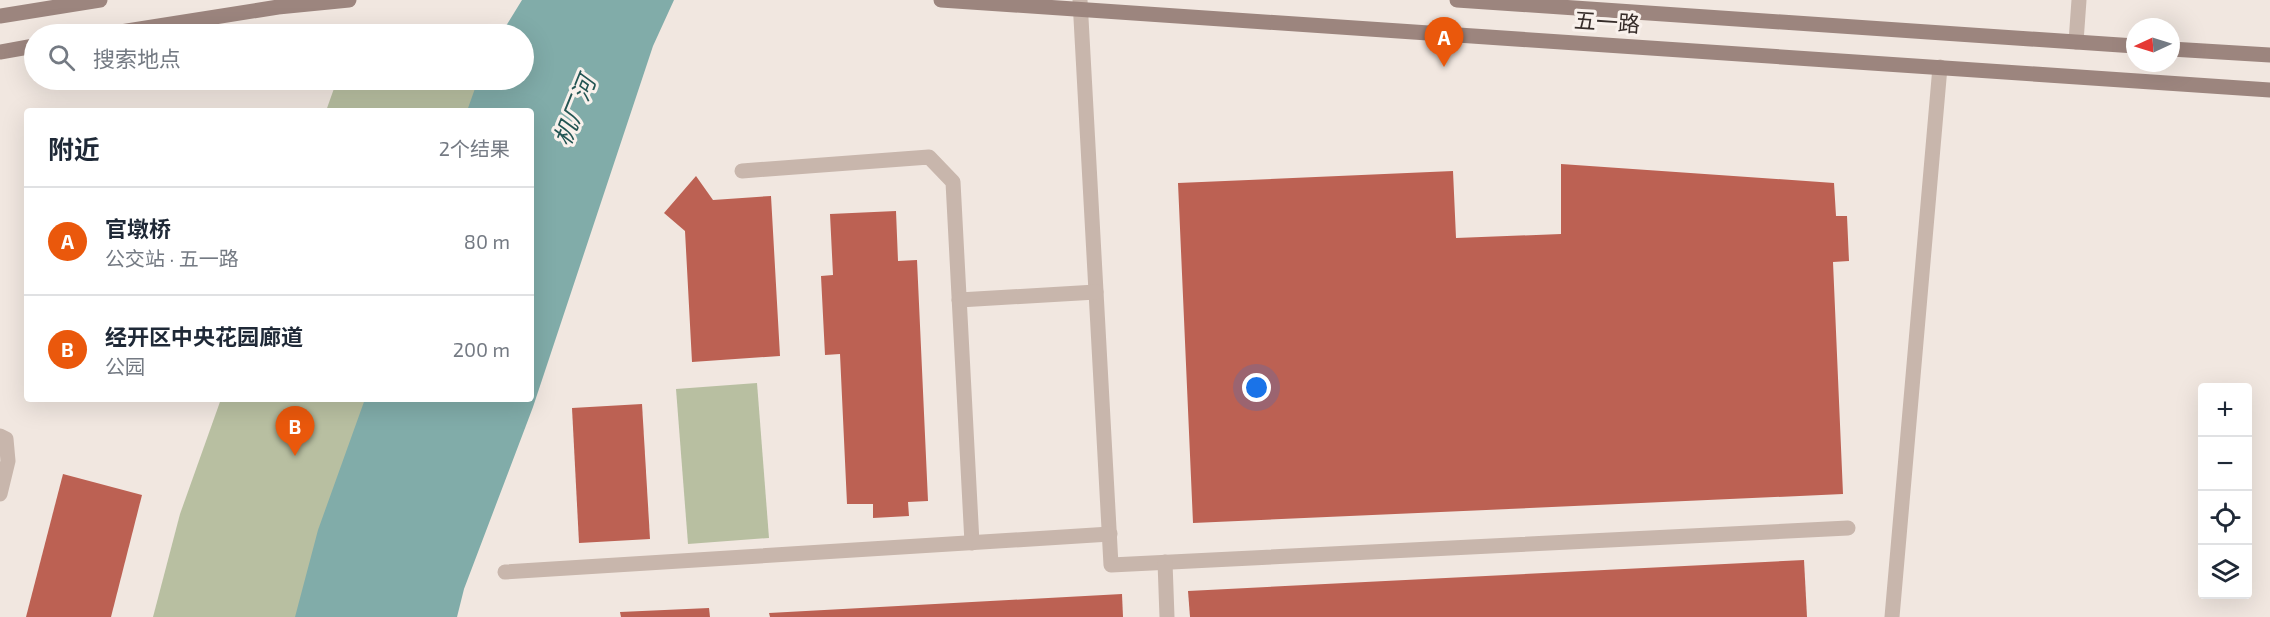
<!DOCTYPE html>
<html lang="zh">
<head>
<meta charset="utf-8">
<style>
  :root { --surface:#fff; --page:#f2f2f3; --text:#1f2937; --muted:#747a83; --line:#e0e1e3; --accent:#ea580c }
  body { margin:0; font-family:"Exo 2","Noto Sans SC",sans-serif; background:var(--page); color:var(--text) }
  .controls { position:absolute; right:18px; bottom:18px; display:grid; overflow:hidden; border-radius:6px; box-shadow:0 6px 24px #0002 }
  .controls button { width:54px; height:54px; display:grid; place-items:center; padding:0; border:0; border-bottom:2px solid var(--line); background:var(--surface); color:var(--text); font:30px sans-serif }
  .compass { position:absolute; left:2126px; top:18px; width:54px; height:54px; border-radius:50%; background:var(--surface); box-shadow:0 6px 24px #0002; rotate:266deg }
  .you { position:absolute; left:1257px; top:388px; width:21px; height:21px; margin:-15px; border:4px solid #fff; border-radius:50%; background:#1a73e8; box-shadow:0 0 0 9px #1a73e833 }
  .badge { display:grid; place-items:center; width:39px; height:39px; border-radius:50%; background:var(--accent); color:#fff; font-size:20px; font-weight:700 }
  .pin { position:absolute; translate:-50% -50px; filter:drop-shadow(0 2px 3px #0008) }
  .pin::after { content:''; position:absolute; top:32px; width:21px; height:18px; background:inherit; clip-path:polygon(0 0,100% 0,50% 100%) }
  .list { margin:0; padding:0; list-style:none }
  h2 { display:flex; justify-content:space-between; align-items:center; height:78px; margin:0; padding:0 24px; font-size:26px }
  h2 small { font-size:20px; font-weight:400; color:var(--muted) }
  .list li { display:grid; grid-template-columns:39px 1fr auto; gap:18px; align-items:center; box-sizing:border-box; height:108px; padding:0 24px; border-top:2px solid var(--line) }
  .list b { display:block; font-size:22px; white-space:nowrap }
  .list p { margin:0; font-size:20px; white-space:nowrap; color:var(--muted) }
  .list em { font-size:20px; font-style:normal; color:var(--muted) }
  .icon { flex:none; width:33px; height:33px; fill:none; stroke:currentColor; stroke-width:2; stroke-linecap:round; stroke-linejoin:round }
  .map { position:relative; flex:none; width:2270px; height:617px; overflow:hidden }
  .search { position:absolute; background:var(--surface); box-shadow:0 6px 24px #0002; left:24px; top:24px; width:510px; height:66px; display:flex; align-items:center; gap:15px; box-sizing:border-box; padding:0 21px; border-radius:33px; color:var(--muted); font-size:22px }
  .panel { position:absolute; background:var(--surface); box-shadow:0 6px 24px #0002; left:24px; top:108px; width:510px; height:294px; border-radius:6px }
  .map>svg:first-child { display:block }
</style>
</head>
<body>
<div class="map">
<svg width="2270" height="617" viewBox="0 0 2270 617">
  <rect width="100%" height="100%" fill="#f1e7e0"/>
  <g fill="#b8bfa1">
    <path d="M543,49l-24,62h-193l11,-31h187z"/>
    <path d="M757,383l12,155 -81,6 -12,-155z"/>
    <path d="M221,399h190l-70,218h-188l27,-103z"/>
  </g>
  <path fill="#81aca9" d="M522,0h152l-21,46 -120,361 -69,182 -7,28h-162l23,-87 47,-131h166v-288h-64l11,-31h46v-46h-23z"/>
  <g fill="#bc6153">
    <path d="M1561,164l273,19 2,33h11l2,45 -16,1 10,232 -650,29 -15,-340 275,-12 3,67 105,-4z"/>
    <path d="M696,176l17,24 58,-4 9,160 -88,6 -7,-131 -21,-18z"/>
    <path d="M896,211l2,50 19,-1 11,241 -20,1 1,14 -36,2v-14h-26l-7,-150 -15,1 -4,-79 12,-1 -3,-61z"/>
    <path d="M642,404l8,135 -71,4 -7,-135z"/>
    <path d="M63,474l79,21 -31,122h-85z"/>
    <path d="M1804,560l3,57h-617l-2,-26z"/>
    <path d="M1122,594l1,23h-353l-1,-4z"/>
    <path d="M709,608l1,9h-89l-1,-5z"/>
  </g>
  <g fill="none" stroke-linecap="round" stroke-linejoin="round">
    <g stroke="#c8b6ac" stroke-width="15">
      <path d="M1080,0l31,565 737,-37"/>
      <path d="M742,171l187,-14 24,25 19,361"/>
      <path d="M959,300l137,-8"/>
      <path d="M0,436l6,3 2,22 -8,33"/>
      <path d="M1165,562l2,55"/>
      <path d="M505,572l605,-38"/>
    </g>
    <g stroke="#c8b6ac" stroke-width="15">
      <path d="M2076,42l3,-42"/>
      <path d="M1892,617l48,-550"/>
    </g>
    <g stroke="#9c857e" stroke-width="15">
      <path d="M941,0l1329,90"/>
      <path d="M1457,0l678,46"/>
      <path d="M0,16l100,-16"/>
      <path d="M108,34l170,-27 71,-7"/>
      <path d="M2171,49l99,6"/>
      <path d="M0,52l34,-6"/>
    </g>
  </g>
  <g text-anchor="middle" stroke-width="6" stroke-linejoin="round" paint-order="stroke">
    <g font-size="22" fill="#372d2a" stroke="#f9f1ec">
      <text transform="translate(1607 22) rotate(4)" y="8">五一路</text>
    </g>
    <g font-size="24" font-style="italic" fill="#235553" stroke="#f9f1ec">
      <text transform="translate(575 111) rotate(-68)" y="8">机厂河</text>
    </g>
  </g>
</svg>
<div class="controls">
<button>+</button>
<button>−</button>
<button><svg class="icon" aria-label="locate" viewBox="0 0 24 24"><circle cx="12" cy="12" r="6"/><path d="M12 2v4M12 18v4M2 12h4M18 12h4"/></svg></button>
<button><svg class="icon" aria-label="layers" viewBox="0 0 24 24"><path d="M12 4l9 5-9 5-9-5zM3 14l9 5 9-5"/></svg></button>
</div>
<svg class="compass" viewBox="-18 -18 36 36"><path d="M0-13l5 13h-10z" fill="#e53935"/><path d="M0 13l5-13h-10z" fill="#747a83"/></svg>
<div class="you"></div>
<div class="pin badge" style="left:1444px;top:67px">A</div>
<div class="pin badge" style="left:295px;top:456px">B</div>
<div class="search"><svg class="icon" aria-label="search" viewBox="0 0 24 24"><circle cx="10" cy="10" r="6"/><path d="M15 15l6 6"/></svg>搜索地点</div>
<section class="panel">
<h2>附近<small>2个结果</small></h2>
<ul class="list">
<li><span class="badge">A</span><div><b>官墩桥</b><p>公交站 · 五一路</p></div><em>80 m</em></li>
<li><span class="badge">B</span><div><b>经开区中央花园廊道</b><p>公园</p></div><em>200 m</em></li>
</ul>
</section>
</div>
</body>
</html>
